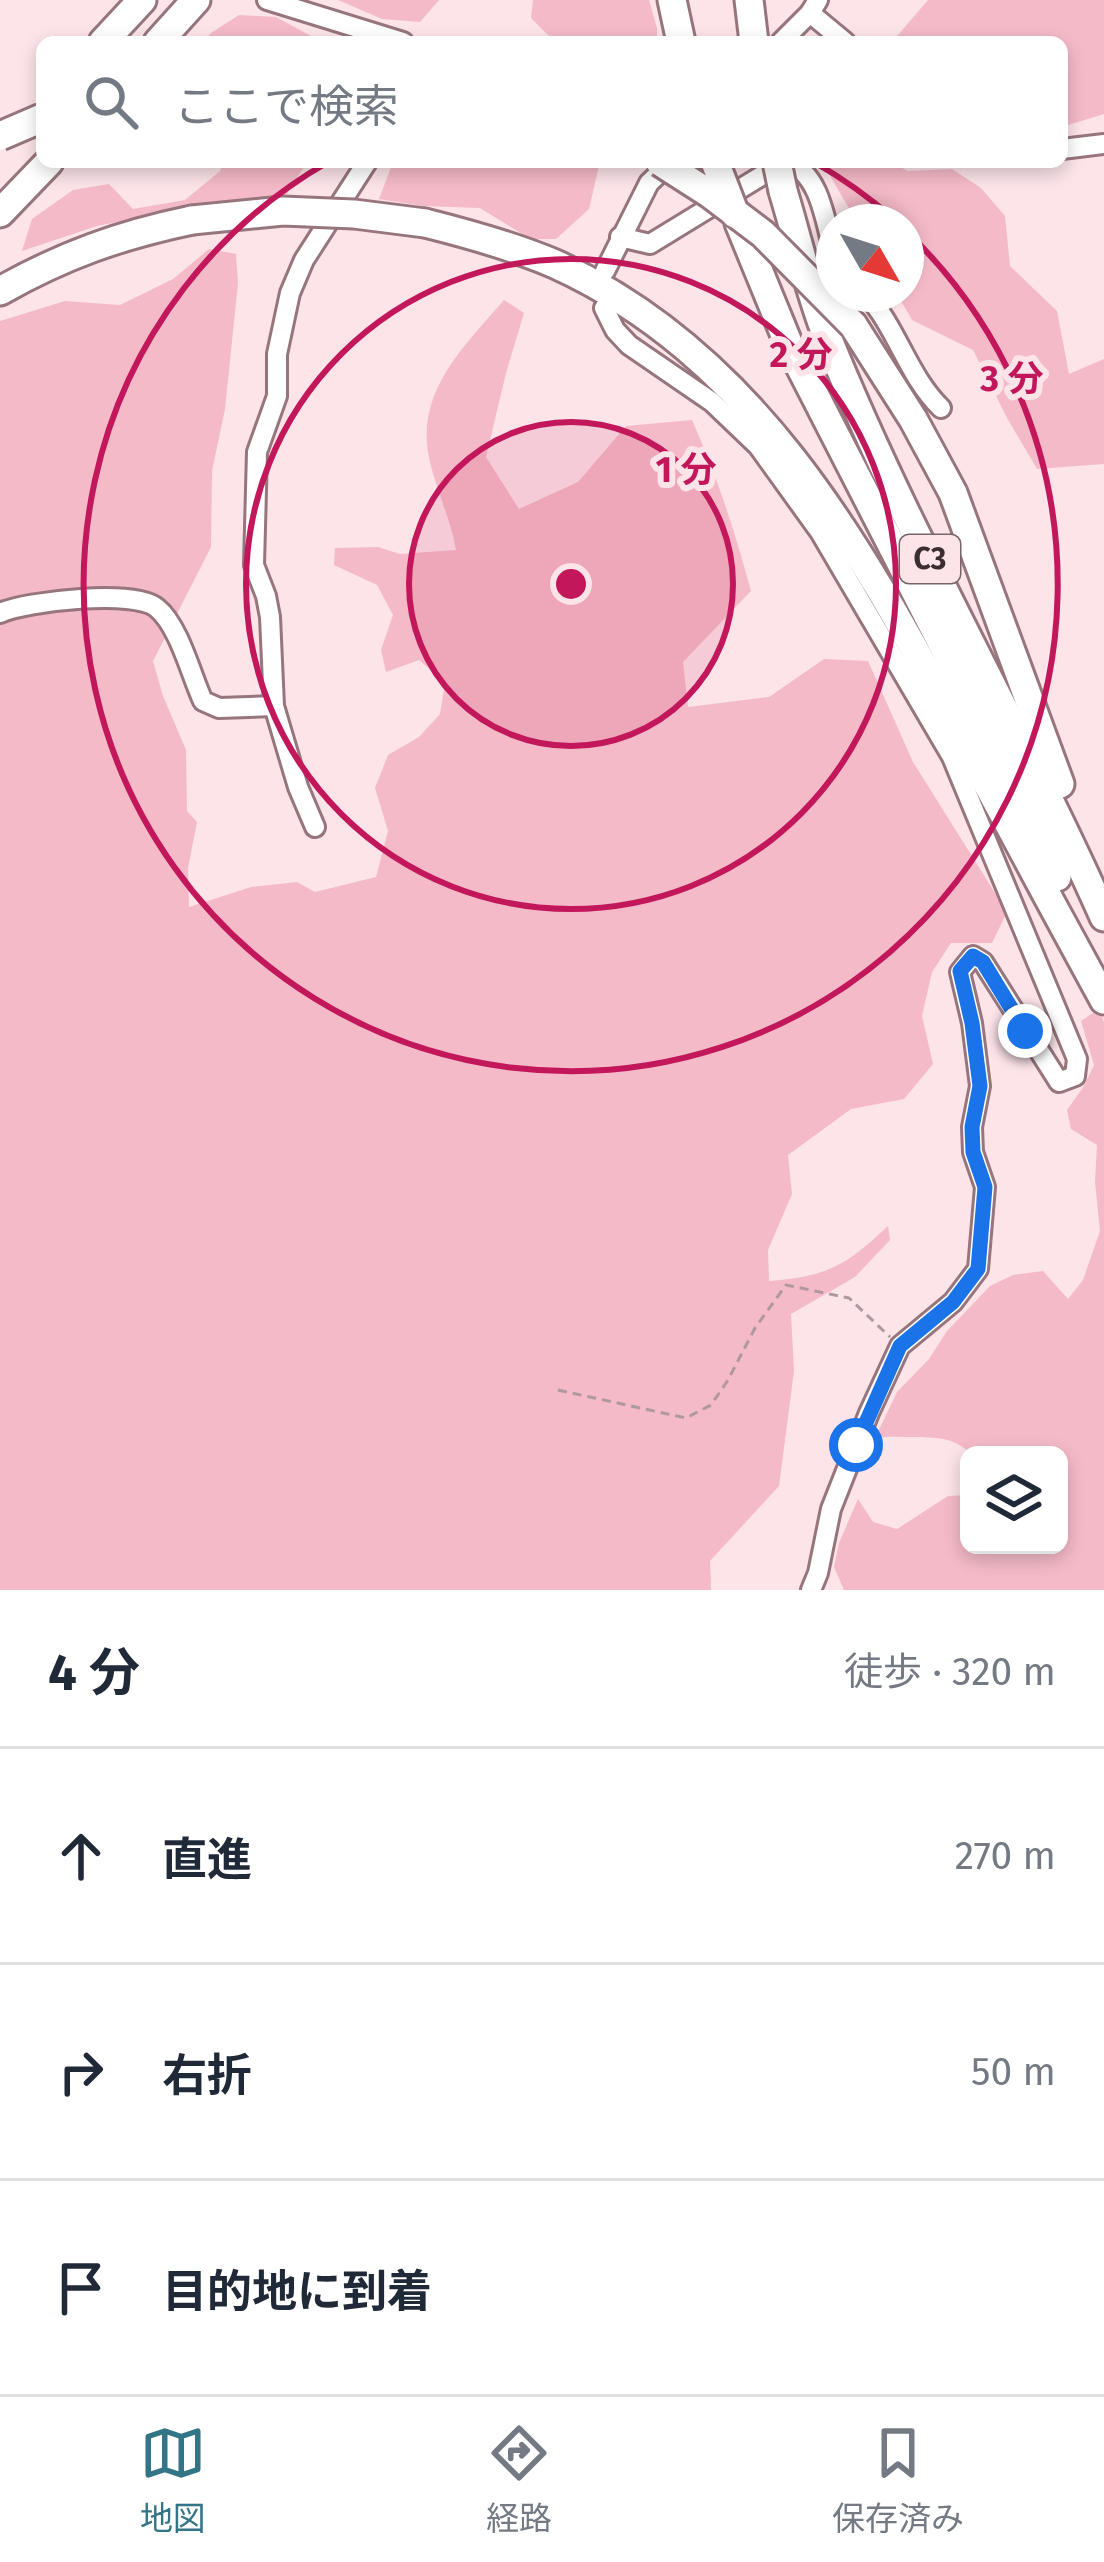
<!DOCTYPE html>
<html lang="ja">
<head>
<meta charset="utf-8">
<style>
  :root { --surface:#fff; --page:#f6f6f7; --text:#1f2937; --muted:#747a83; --line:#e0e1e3; --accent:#327586 }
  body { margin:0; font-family:"Fira Sans","Noto Sans JP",sans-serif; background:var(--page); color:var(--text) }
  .controls { position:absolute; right:36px; bottom:36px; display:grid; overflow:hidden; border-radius:18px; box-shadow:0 6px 18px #0003 }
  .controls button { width:108px; height:108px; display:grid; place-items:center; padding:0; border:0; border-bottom:3px solid var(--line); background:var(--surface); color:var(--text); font:60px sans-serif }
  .compass { position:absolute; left:816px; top:204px; width:108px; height:108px; border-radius:50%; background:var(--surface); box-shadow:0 6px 18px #0003; rotate:129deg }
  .stop { position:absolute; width:36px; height:36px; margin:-27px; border:9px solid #1a73e8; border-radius:50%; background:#fff }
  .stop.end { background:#1a73e8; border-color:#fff; box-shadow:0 3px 12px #0008 }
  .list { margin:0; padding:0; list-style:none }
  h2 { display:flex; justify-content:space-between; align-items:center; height:156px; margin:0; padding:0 48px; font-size:51px }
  h2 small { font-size:39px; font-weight:400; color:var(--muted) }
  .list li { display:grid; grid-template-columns:78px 1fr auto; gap:36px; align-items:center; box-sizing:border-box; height:216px; padding:0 48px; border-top:3px solid var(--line) }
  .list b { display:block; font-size:45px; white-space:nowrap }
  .list em { font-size:39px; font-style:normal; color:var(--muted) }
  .icon { flex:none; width:66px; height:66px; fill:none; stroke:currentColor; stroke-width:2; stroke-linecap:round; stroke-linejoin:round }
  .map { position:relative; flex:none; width:1104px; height:1590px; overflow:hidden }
  .search { position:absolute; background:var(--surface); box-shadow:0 6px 18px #0003; left:36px; right:36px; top:36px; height:132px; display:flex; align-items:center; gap:30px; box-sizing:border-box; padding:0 42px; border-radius:18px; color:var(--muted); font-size:45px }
  .sheet { height:804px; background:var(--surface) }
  nav { display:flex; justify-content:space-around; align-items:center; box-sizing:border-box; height:168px; border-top:3px solid var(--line); background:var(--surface); font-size:33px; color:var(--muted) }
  nav a { display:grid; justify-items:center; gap:6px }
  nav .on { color:var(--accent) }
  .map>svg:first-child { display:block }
</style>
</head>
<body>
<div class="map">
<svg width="1104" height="1590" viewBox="0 0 1104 1590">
  <rect width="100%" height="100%" fill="#fce4e9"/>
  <g fill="#f4bac7">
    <path d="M338,0h101l-19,22 -38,-3z"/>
    <path d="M533,0h116l8,28v14h-102l-24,-24z"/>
    <path d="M928,0h176v114l-42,13v-85h-170z"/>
    <path d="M239,15l37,2 46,25h-118l7,-9z"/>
    <path d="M224,162h83l-20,32 -75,9 -115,23 -75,25 10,-32 41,-29 36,-6 24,25 52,-9 35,-29z"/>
    <path d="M393,162h207l-11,47 -33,30h-26l-50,-31 -57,-2 -44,-7z"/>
    <path d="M822,162h69l17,9 44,-2 29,19 24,28 5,50 47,45 12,63 35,-15v105l-67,5 -30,-51 -34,-68 -61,-30 -15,-26h9v-72h-49z"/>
    <path d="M209,249l27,5 2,29 -13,126 -13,62 -1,76 -58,114 10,35 23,54 1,61 10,11 -9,46 1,39 62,-20 46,-5 18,10 61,-15 12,-46 -13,-43 13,-33 31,-18 21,-23 5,-31 -26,-23 -33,12 -5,-22 12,-35 -16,-30 -43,-20 1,-17 43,-1 22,7 56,-4c-5,-28 -16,-52 -24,-80 -22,-73 28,-119 72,-170l20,13 -18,60 -20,84 33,52 59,-27 48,-56 66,-6c25,56 43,112 59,171l-68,71 5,45 81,-10 55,-38 44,2 45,101 94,150 -15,31h-41l-19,29 -10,44 11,48 -29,35 -53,10 -63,46 4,39 -24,56 1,31c60,-5 76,-15 119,-55l2,14 -35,37 -64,37 3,57 -15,115 -69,75 1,29h-711v-1269l65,-20 55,4 53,-26z"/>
    <path d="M1099,1009l5,13v568h-260l-10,-23 5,-24 19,-44 15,23 24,7 51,-33 21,-1v50h90v-90h-87c-18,-18 -32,-17 -56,-18 -15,0 -26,-1 -41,1l22,-46 32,-33 18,-28 43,-45 23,-11 30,-4 25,28 15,-19 17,-49 -5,-49 2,-37 -26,-16 -4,-19 17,-24 10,-21 -13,-44z"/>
  </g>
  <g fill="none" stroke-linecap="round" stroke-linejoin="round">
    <g stroke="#97757c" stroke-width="24">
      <g id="minor">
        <path d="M267,0l136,42"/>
        <path d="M810,13l35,29"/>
        <path d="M781,42l29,-29 8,-13"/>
        <path d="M1062,149l42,-5"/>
        <path d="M788,162c33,13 37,60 46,91"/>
        <path d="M620,237l30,7 134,-82"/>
        <path d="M605,271l44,-88 22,-21"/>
        <path d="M866,294c31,34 42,82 75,114"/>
        <path d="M604,308l11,22 14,15 83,57 46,44 62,86 132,225 125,302 -2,17 -16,6 -76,-120 -10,-6 -13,16 12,51 8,63 -8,41 1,25 12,35 -7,82 -25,33 -53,44 -31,67 -38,96 -13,64 -7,17"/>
        <path d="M0,613c27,-12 135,-24 157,-5 22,18 34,67 46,93l16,7 55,-2"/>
        <path d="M315,827l-17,-40 -24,-81 -4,-89 -4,-21 -12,-31 3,-113 20,-56v-42l13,-61 14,-33 63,-98"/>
      </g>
    </g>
    <g stroke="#97757c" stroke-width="33">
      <g id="highway">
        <path d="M672,0l9,42"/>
        <path d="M749,0l5,42"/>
        <path d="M103,42l39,-42"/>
        <path d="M158,42l38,-42"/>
        <path d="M783,191c15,49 26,101 45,148 80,198 189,383 276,578"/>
        <path d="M0,213l49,-51"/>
        <path d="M425,223c44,11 88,23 130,41 196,89 301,275 398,456 50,94 100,187 151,280"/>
        <path d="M739,223l50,122 222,433 46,99"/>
        <path d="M0,291c64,-36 120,-56 192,-71"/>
        <path d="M853,325l60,94 40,74 107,291"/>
      </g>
    </g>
    <path stroke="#ad999e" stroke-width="3" stroke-dasharray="9 6" stroke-linecap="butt" d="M558,1390l128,28 25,-13 17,-25 27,-52 31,-43 63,13 41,39"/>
    <use href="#minor" stroke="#fff" stroke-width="18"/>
    <use href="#highway" stroke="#fff" stroke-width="27"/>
    <g stroke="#97757c" stroke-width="33" stroke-linecap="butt">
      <g id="highway-bridge">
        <path d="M0,136l42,-18"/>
        <path d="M660,162l50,32 53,40 90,91"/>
        <path d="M715,162l20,52"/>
        <path d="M777,162l6,29"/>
        <path d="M192,220l91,-9 71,3 71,9"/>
      </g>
    </g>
    <use href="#highway-bridge" stroke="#fff" stroke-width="27"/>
  </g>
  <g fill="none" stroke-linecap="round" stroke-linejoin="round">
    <path stroke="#1a73e8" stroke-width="15" d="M856,1445l44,-99 53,-44 25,-33 7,-82 -12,-35 -1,-25 8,-41 -8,-63 -12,-52 13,-15 10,6 42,69"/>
  </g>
  <circle cx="571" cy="584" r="162" fill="#c2185b" fill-opacity=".12"/>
  <g fill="none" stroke="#c2185b" stroke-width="6">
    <circle cx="571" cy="584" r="162"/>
    <circle cx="571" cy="584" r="325"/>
    <path d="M814 162A487 487 0 0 1 894 219M906 231A487 487 0 1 1 328 162"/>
  </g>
  <g text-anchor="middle" stroke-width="12" stroke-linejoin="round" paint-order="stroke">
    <rect fill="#fce4e9" stroke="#766468" stroke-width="3" x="900" y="535" width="60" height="48" rx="9"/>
    <g font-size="30" font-weight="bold" fill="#3c2d31">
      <text x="930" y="569">C3</text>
    </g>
  </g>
  <circle cx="571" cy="584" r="18" fill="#c2185b" stroke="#fce4e9" stroke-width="6"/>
  <g font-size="36" text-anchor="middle" font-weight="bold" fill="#c2185b" stroke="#fce4e9" stroke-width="12" stroke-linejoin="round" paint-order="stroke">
    <text x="801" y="367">2 分</text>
    <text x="1012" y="391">3 分</text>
    <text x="686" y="482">1 分</text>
  </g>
</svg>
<div class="controls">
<button><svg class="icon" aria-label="layers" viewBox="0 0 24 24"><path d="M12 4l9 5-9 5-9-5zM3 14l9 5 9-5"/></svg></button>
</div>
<svg class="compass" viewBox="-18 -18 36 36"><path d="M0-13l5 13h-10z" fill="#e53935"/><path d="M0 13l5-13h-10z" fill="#747a83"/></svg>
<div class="stop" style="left:856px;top:1445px"></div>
<div class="stop end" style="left:1025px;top:1031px"></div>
<div class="search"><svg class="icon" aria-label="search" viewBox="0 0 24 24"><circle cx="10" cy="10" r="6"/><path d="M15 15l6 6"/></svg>ここで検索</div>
</div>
<section class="sheet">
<h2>4 分<small>徒歩 · 320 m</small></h2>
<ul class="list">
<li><svg class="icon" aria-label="ahead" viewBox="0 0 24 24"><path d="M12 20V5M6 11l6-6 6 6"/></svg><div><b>直進</b></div><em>270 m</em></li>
<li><svg class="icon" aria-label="right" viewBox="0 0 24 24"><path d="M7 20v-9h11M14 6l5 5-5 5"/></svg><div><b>右折</b></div><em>50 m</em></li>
<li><svg class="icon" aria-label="arrive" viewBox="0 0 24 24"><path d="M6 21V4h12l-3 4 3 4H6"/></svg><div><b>目的地に到着</b></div></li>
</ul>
</section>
<nav>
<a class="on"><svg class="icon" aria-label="map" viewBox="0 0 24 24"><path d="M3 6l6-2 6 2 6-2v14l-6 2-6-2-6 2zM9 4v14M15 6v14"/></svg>地図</a>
<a><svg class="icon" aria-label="directions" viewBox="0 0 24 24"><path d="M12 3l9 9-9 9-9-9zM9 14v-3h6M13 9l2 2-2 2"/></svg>経路</a>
<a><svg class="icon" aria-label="saved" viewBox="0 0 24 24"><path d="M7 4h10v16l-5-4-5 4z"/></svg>保存済み</a>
</nav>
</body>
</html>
